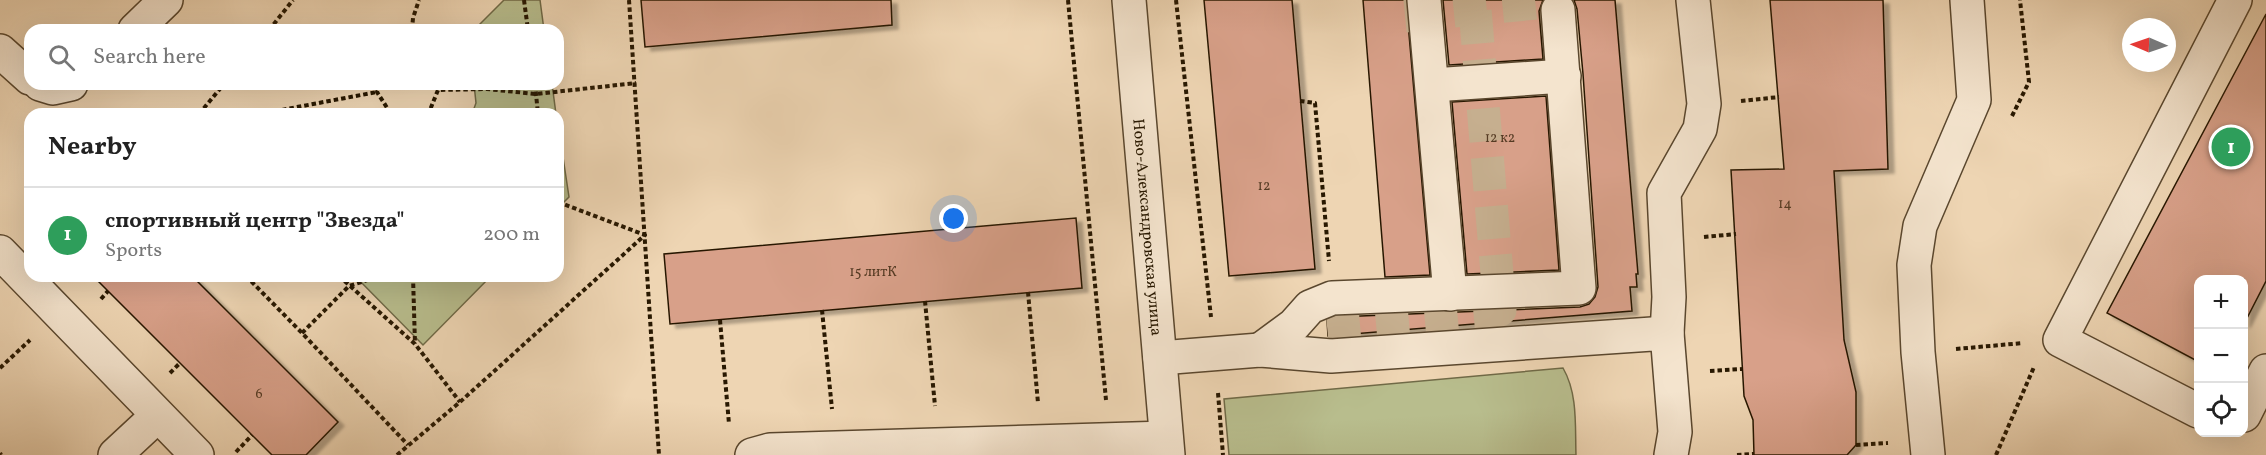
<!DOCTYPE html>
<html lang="en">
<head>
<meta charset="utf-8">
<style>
  :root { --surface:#fff; --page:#f6f6f6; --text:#222; --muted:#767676; --line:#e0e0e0; --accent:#b45309 }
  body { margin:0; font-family:Vollkorn,serif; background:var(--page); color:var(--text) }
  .controls { position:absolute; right:18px; bottom:18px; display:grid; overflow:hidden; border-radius:12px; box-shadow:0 6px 24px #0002 }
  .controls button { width:54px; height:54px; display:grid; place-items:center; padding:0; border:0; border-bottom:2px solid var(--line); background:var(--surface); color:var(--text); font:30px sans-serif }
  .compass { position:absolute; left:2122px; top:18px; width:54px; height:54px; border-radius:50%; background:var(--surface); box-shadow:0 6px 24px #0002; rotate:272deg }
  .you { position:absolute; left:954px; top:219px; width:21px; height:21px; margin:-15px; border:4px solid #fff; border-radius:50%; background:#1a73e8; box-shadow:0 0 0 9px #1a73e833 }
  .badge { display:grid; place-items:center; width:39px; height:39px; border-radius:50%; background:var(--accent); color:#fff; font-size:20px; font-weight:700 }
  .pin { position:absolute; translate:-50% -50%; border:3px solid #fff; box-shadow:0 2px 6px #0006 }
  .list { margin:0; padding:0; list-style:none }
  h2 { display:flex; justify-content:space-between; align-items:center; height:78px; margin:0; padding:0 24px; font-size:26px }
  h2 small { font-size:20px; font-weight:400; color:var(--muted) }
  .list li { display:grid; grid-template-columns:39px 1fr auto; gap:18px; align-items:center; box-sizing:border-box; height:96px; padding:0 24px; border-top:2px solid var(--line) }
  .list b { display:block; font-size:22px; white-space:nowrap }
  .list p { margin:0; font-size:20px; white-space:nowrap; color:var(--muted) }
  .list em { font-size:20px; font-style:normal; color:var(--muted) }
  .icon { flex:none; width:33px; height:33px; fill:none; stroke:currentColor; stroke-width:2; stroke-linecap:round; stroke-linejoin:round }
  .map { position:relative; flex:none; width:2266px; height:455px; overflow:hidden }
  .search { position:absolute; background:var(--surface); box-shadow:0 6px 24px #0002; left:24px; top:24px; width:540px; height:66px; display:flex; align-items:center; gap:15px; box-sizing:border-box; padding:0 21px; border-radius:18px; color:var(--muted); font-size:22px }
  .panel { position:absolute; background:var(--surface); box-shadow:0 6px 24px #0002; left:24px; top:108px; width:540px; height:174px; border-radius:18px }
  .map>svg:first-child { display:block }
</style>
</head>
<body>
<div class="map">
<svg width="2266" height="455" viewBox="0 0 2266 455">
  <defs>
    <filter id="shadow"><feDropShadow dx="6" dy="4" stdDeviation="1.5" flood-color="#0004"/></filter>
  </defs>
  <rect width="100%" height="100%" fill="#eed5b3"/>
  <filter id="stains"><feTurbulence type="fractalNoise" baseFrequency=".00333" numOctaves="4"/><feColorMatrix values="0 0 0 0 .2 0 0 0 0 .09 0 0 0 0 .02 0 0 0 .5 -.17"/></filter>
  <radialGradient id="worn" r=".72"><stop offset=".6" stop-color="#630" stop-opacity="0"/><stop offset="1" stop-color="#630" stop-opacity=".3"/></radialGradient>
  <g fill="#b8bd8d" stroke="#706a47" stroke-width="1.5">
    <path d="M504,0h36l4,30h-70z"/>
    <path d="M474,84h78l4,30h-84l4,-11z"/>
    <path d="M558,124l11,73 -11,11z"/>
    <path d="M355,276h136l-68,69z"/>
    <path d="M1563,368c15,26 12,58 13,87h-347l-5,-56z"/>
  </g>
  <g fill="#d8a089" stroke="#281801" stroke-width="1.5" filter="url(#shadow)">
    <path d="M641,0h250l1,25 -247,22z"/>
    <path d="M1204,0h88l23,269 -86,7z"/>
    <path d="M1363,0h43l24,275 -45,2z"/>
    <path d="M1443,0h100l-4,11 4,48 -94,6z"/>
    <path d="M1574,0h41l23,274h-2l1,13h-7l2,24 -304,25 -1,-16 9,-3 244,-10 9,-3 6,-7 3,-10 -15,-213 -6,-65z"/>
    <path d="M1770,0h113l5,169 -54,2 10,169 12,52v53l-9,10h-93l-1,-35 -9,-24 -13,-226 53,-1z"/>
    <path d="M2266,14v267l-22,43v-45h-45v83l-92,-49z"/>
    <path d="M1546,96l13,174 -92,4 -15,-172z"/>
    <path d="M1076,218l6,70 -412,36 -6,-70z"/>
    <path d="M93,276h99l146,146 -32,33h-34z"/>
  </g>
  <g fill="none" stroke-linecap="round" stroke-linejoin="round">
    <g stroke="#c6af8f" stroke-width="33" stroke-dasharray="33 16" stroke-linecap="butt">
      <path d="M1405,16l162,-16"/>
      <path d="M1327,326l173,-16 -25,-301"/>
    </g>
    <g stroke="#5a472e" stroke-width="36">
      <g id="minor">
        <path id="s1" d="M1129,0l39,455"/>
        <path d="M1424,0l26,294"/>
        <path d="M135,30l31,-30"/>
        <path d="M0,51l30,27"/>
        <path d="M40,84l13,4 18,-4"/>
        <path d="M1433,85l131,-9"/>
        <path d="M0,252l197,203"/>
        <path d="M1667,333l2,-36 -5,-104 36,-64 4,-25 -11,-104"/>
        <path d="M1260,350l34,-25 16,-18 22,-9 247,-10 -21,-278"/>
        <path d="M1160,358l100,-8 71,6 336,-23 8,99 -4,23"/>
        <path d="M2198,411l-138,-71 175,-340"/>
        <path d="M2244,415l22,-44"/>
        <path d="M115,455l42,-39"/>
        <path d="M752,455l18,-5 396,-12"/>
        <path d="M1928,455l-10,-103 -4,-87 6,-39 54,-126 -7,-100"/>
      </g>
    </g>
    <g stroke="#281801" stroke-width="4" stroke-dasharray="4.5 3" stroke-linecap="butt">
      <path d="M524,0l4,30"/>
      <path d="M629,0l30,455"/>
      <path d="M1068,0l38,400"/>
      <path d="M1176,0l35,317"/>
      <path d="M269,30l24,-30"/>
      <path d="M412,30l1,-12 6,-18"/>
      <path d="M381,84l-4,8 14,22"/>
      <path d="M435,84l3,6"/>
      <path d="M535,84l3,30"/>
      <path d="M1300,101l15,2 14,158"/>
      <path d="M1741,101l38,-4"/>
      <path d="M199,114l25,-30"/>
      <path d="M260,114l117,-22"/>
      <path d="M426,114l4,-4 8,-20 49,-1 49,5 100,-11"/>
      <path d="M2012,116l17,-34 -9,-82"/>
      <path d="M1704,237l32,-3"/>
      <path d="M246,276l56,57 106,112"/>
      <path d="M339,276l76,68 45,58"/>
      <path d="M413,276l2,68"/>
      <path d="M1028,292l10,111"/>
      <path d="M101,299l7,-8"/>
      <path d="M925,301l10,105"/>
      <path d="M822,310l10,99"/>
      <path d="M720,320l9,104"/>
      <path d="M302,333l47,-47 31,-10"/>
      <path d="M1956,349l67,-6"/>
      <path d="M0,368l30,-28"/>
      <path d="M1710,371l32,-2"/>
      <path d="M170,373l10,-10"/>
      <path d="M1218,393l5,62"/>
      <path d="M1856,445l32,-2"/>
      <path d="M236,452l16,-17"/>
      <path d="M0,453l1,2"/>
      <path d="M397,455l63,-53 185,-167 -87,-33"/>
      <path d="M1737,455l17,-1"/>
      <path d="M1996,455l38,-88"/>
    </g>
    <use href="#minor" stroke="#f4e4ce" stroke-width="33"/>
  </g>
  <g text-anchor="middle" stroke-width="4.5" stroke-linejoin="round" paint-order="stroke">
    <g font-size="14" fill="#543a23">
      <text x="1500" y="142">12 к2</text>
      <text x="1264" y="190">12</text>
      <text x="1785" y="208">14</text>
      <text x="873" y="276">15 литК</text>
      <text x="259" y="398">6</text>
    </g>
    <g font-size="16" fill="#281801" stroke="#f4e4ce">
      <text dy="6" stroke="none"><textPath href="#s1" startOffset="228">Ново-Александровская улица</textPath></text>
    </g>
  </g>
  <rect width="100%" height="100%" filter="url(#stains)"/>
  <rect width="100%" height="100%" fill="url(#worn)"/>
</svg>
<div class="controls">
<button>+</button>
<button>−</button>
<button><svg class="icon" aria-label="locate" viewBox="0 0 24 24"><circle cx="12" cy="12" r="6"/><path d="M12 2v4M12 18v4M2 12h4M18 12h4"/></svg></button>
</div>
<svg class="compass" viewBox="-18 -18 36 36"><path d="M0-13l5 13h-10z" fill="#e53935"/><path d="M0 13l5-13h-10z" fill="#767676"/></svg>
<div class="you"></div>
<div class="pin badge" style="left:2231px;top:147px;background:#2e9e5b">1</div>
<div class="search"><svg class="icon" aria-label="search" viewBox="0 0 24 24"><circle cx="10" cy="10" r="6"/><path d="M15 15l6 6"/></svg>Search here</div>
<section class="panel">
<h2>Nearby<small></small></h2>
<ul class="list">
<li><span class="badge" style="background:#2e9e5b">1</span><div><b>спортивный центр &quot;Звезда&quot;</b><p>Sports</p></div><em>200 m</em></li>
</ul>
</section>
</div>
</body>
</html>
